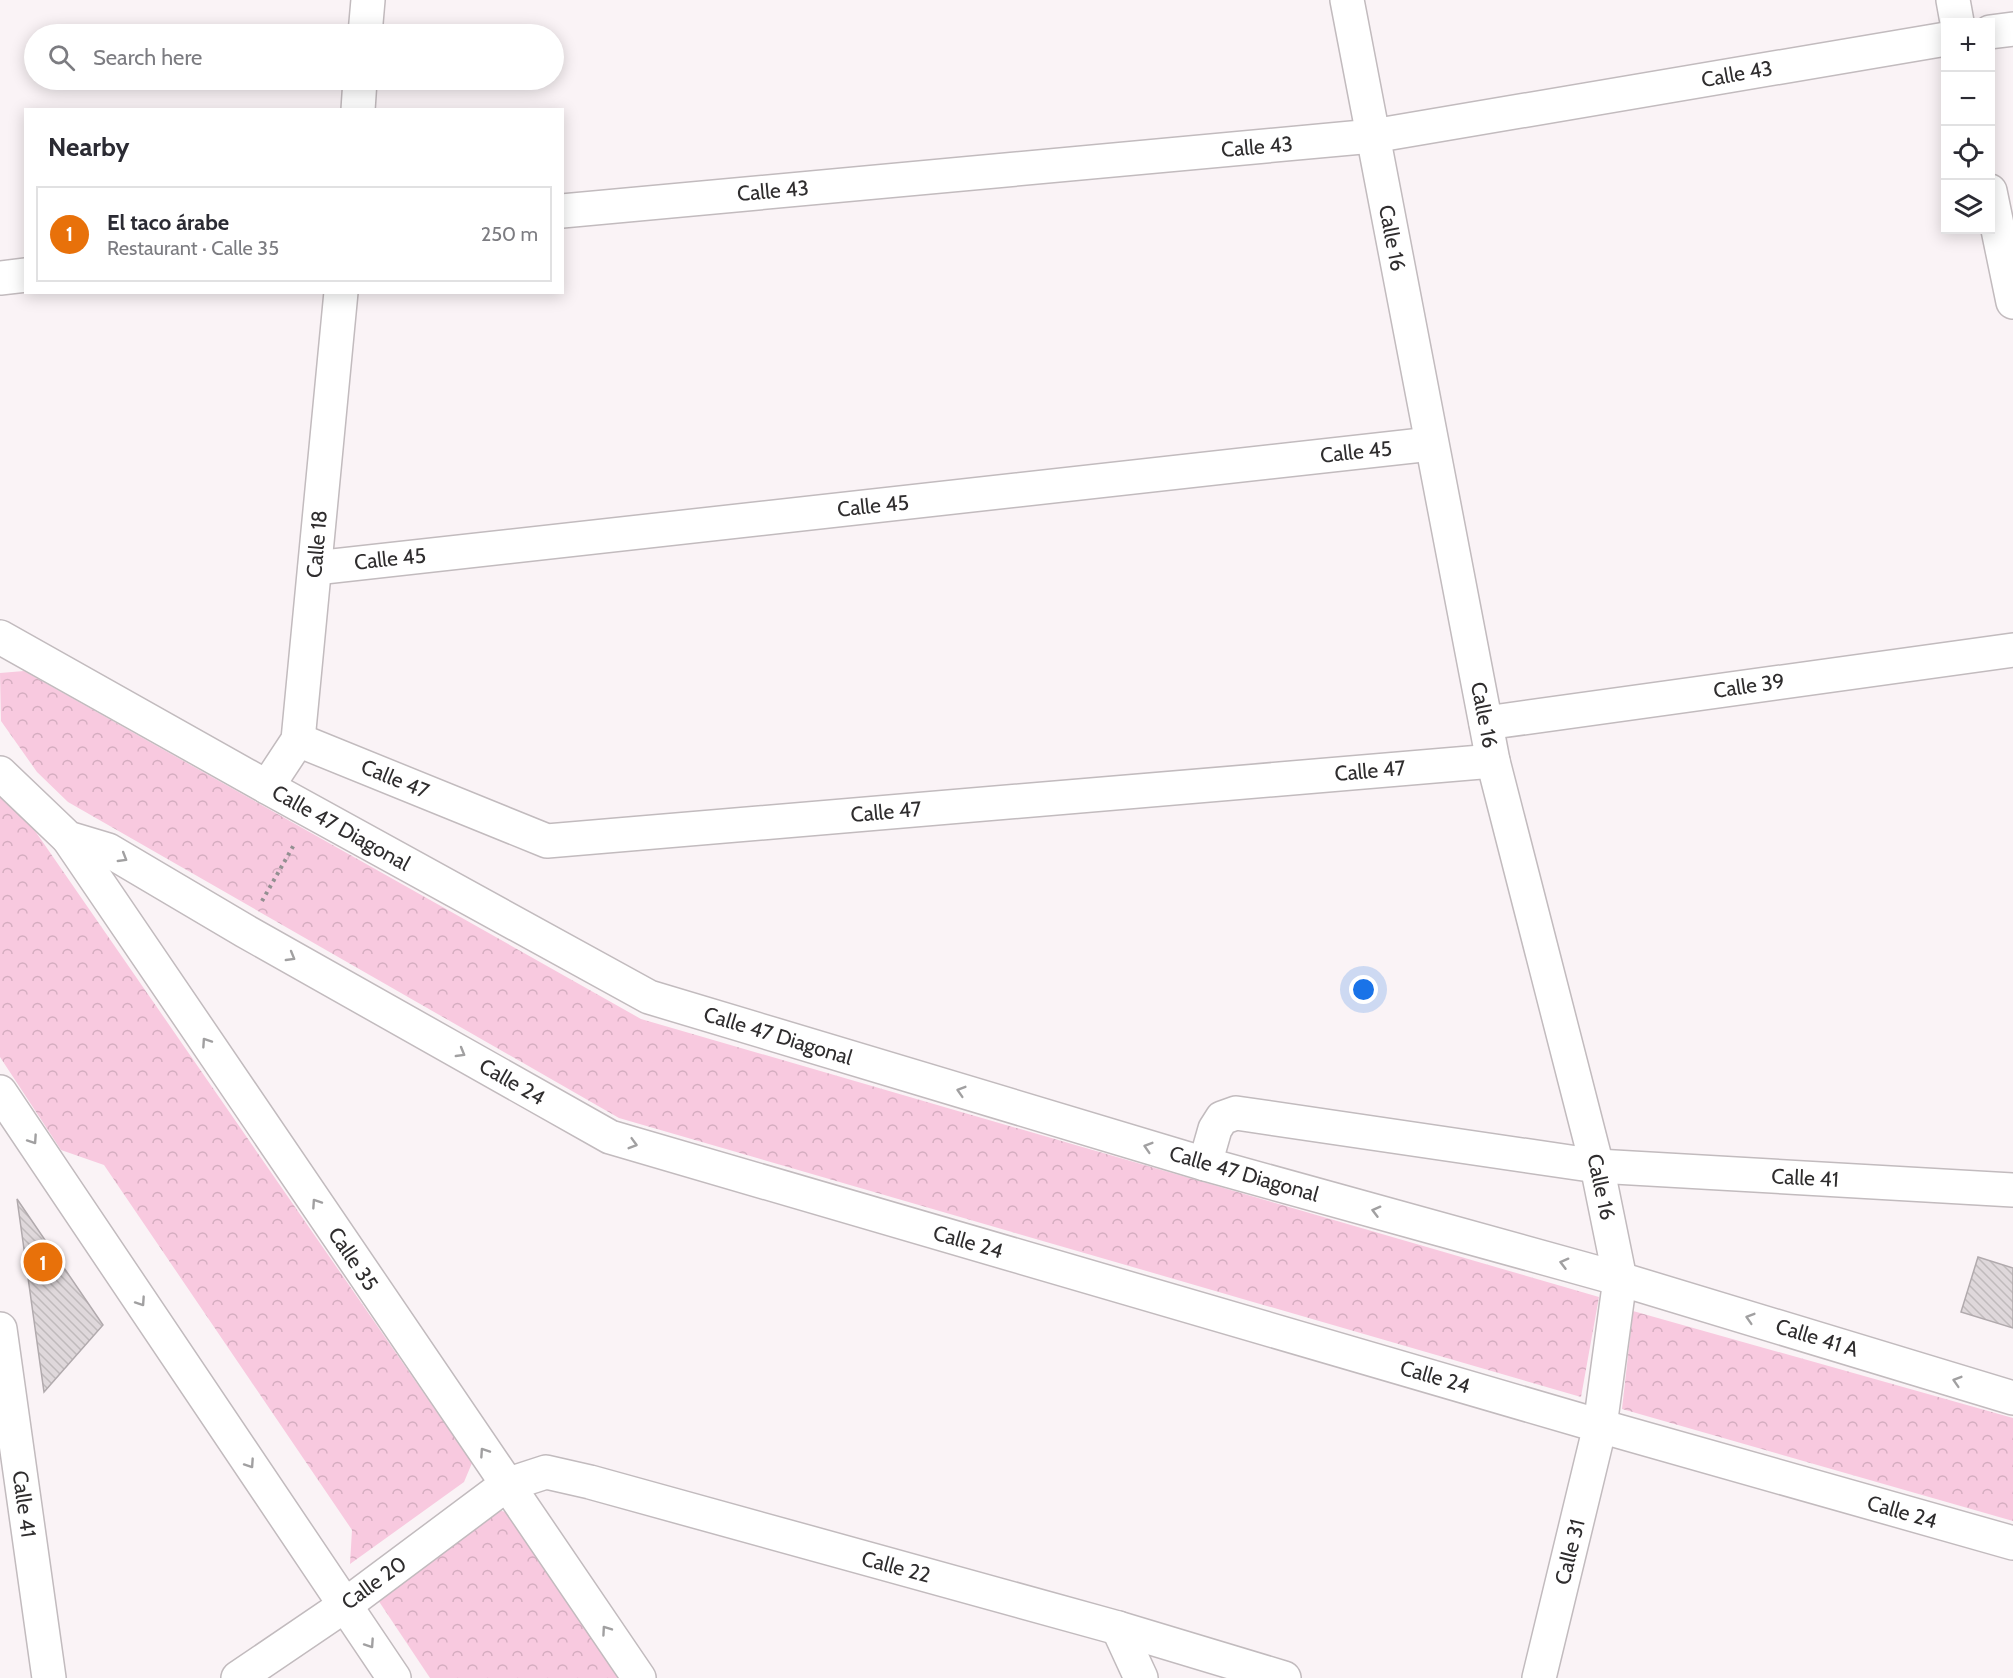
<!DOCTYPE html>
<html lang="en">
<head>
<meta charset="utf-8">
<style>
  :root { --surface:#fff; --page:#f2f2f3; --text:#2b2b33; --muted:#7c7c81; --line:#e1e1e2; --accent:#0f766e }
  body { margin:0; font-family:Cabin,sans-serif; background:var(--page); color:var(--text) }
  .controls { position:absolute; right:18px; top:18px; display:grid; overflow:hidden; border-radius:0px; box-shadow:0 3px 15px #0003 }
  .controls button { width:54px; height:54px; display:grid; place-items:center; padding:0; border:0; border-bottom:2px solid var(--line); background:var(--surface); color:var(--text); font:30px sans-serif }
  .you { position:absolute; left:1364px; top:990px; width:21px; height:21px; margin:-15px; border:4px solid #fff; border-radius:50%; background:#1a73e8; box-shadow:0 0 0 9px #1a73e833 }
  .badge { display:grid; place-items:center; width:39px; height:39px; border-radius:50%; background:var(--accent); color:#fff; font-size:20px; font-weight:700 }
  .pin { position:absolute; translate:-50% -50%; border:3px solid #fff; box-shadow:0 2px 6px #0006 }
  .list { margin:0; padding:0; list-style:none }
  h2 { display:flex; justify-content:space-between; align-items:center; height:78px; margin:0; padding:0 24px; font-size:26px }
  h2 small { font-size:20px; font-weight:400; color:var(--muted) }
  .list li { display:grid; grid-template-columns:39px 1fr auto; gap:18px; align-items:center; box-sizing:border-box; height:96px; margin:0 12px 12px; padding:0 12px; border:2px solid var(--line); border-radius:0px }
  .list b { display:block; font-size:22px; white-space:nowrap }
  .list p { margin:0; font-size:20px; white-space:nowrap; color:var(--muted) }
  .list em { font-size:20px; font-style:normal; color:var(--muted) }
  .icon { flex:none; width:33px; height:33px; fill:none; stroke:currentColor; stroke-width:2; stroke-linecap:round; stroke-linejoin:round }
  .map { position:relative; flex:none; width:2013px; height:1678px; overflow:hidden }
  .search { position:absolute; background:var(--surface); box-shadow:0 3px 15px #0003; left:24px; top:24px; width:540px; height:66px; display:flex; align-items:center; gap:15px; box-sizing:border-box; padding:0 21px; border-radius:33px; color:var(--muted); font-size:22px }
  .panel { position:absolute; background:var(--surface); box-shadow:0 3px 15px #0003; left:24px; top:108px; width:540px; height:186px; border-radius:0px }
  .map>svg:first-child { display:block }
</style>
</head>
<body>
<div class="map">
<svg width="2013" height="1678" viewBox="0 0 2013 1678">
  <defs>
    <pattern id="forest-crowns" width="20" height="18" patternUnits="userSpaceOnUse" patternTransform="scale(1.5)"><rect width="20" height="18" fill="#f8c9df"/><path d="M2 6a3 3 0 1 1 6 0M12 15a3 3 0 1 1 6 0" fill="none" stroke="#d5adc0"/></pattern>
    <pattern id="building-back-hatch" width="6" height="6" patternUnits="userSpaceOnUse" patternTransform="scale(1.5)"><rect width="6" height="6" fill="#dfd8db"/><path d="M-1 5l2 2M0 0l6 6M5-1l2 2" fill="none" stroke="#c0babc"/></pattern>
  </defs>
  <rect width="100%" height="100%" fill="#faf3f6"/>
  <g fill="url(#forest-crowns)">
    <path d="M24,671l617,348 958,278 -18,100 -962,-279 -551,-316 -31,-30 -36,-51 -1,-48z"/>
    <path d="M0,795l13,4 459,664 -8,19 -114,82 2,-34 -248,-365 -43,-15 -61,-93z"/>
    <path d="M1633,1311l380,107v103l-391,-112z"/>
    <path d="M488,1508l18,4 114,166h-190l-56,-84z"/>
  </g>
  <g fill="url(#building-back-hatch)" stroke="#b1aaad" stroke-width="1.5">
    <path d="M17,1199l86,126 -59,67z"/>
    <path d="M1978,1257l35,11v60l-52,-16z"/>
  </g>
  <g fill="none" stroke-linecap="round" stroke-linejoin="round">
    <g stroke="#c2bbbe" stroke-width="36">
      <g id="minor">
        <path d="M1347,0l146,761 104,405 23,113 -20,147 -61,252"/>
        <path d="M1953,0l4,22"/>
        <path d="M1990,32l23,-3"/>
        <path d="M365,34l3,-34"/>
        <path d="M358,110l2,-30"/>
        <path d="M1990,191l23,111"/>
        <path d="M562,211l811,-75 573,-97"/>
        <path d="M0,278l26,-3"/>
        <path d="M315,568l1116,-124"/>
        <path d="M0,637l267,150 382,210 556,167 415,115 393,119"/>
        <path d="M1486,723l527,-73"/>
        <path d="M298,740l249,101 946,-80"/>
        <path d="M0,773l68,65 40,12 137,81 365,206 990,289 413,117"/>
        <path d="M267,787l31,-47 43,-448"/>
        <path d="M68,838l571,840"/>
        <path d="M0,1092l394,586"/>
        <path d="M1205,1164l10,-35 7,-11 14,-5 361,53 416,24"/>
        <path d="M0,1329l49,349"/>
        <path d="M1118,1628l23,50"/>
        <path d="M238,1678l106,-72 162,-121 40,-13 44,10 528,146 166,50"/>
      </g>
    </g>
    <path stroke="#938f91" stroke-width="4" stroke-dasharray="3 4.5" stroke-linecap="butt" d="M262,901l33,-58"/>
    <use href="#minor" stroke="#fff" stroke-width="33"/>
  </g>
  <defs><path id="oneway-chevron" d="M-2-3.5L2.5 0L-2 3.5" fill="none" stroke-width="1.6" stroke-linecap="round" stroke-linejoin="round" transform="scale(1.5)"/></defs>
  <g stroke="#a1a0a1">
    <use href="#oneway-chevron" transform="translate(123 858) rotate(31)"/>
    <use href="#oneway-chevron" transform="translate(291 957) rotate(30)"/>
    <use href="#oneway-chevron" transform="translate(206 1042) rotate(-124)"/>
    <use href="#oneway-chevron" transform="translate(461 1053) rotate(30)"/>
    <use href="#oneway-chevron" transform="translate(961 1091) rotate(-163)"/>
    <use href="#oneway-chevron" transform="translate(33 1140) rotate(56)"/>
    <use href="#oneway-chevron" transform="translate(633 1144) rotate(16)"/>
    <use href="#oneway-chevron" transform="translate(1148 1147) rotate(-163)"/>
    <use href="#oneway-chevron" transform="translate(316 1203) rotate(-124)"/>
    <use href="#oneway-chevron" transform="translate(1376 1211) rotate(-165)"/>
    <use href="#oneway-chevron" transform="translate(1564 1263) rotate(-165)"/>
    <use href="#oneway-chevron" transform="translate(141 1302) rotate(56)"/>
    <use href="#oneway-chevron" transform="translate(1750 1318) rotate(-163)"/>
    <use href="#oneway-chevron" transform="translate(1957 1381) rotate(-163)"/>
    <use href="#oneway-chevron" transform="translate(484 1452) rotate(-124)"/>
    <use href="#oneway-chevron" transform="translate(250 1464) rotate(56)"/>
    <use href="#oneway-chevron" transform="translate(606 1630) rotate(-125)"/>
    <use href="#oneway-chevron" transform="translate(370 1644) rotate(56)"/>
  </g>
  <g text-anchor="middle" stroke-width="5" stroke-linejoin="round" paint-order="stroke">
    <g font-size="21" fill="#2f2d2e" stroke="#fff">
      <text transform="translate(1737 74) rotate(-10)" y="7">Calle 43</text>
      <text transform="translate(1257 147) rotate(-5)" y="7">Calle 43</text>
      <text transform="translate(773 191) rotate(-5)" y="7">Calle 43</text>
      <text transform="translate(1392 238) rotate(79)" y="7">Calle 16</text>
      <text transform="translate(1356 452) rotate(-6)" y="7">Calle 45</text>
      <text transform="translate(873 506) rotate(-6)" y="7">Calle 45</text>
      <text transform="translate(317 544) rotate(-85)" y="7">Calle 18</text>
      <text transform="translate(390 559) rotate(-6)" y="7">Calle 45</text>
      <text transform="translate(1749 686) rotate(-8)" y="7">Calle 39</text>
      <text transform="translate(1484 715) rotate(79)" y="7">Calle 16</text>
      <text transform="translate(1370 771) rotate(-5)" y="7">Calle 47</text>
      <text transform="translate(395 779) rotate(22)" y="7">Calle 47</text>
      <text transform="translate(886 812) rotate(-5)" y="7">Calle 47</text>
      <text transform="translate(341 828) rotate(29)" y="7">Calle 47 Diagonal</text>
      <text transform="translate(778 1036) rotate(17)" y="7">Calle 47 Diagonal</text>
      <text transform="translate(512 1082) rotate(30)" y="7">Calle 24</text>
      <text transform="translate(1244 1174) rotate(16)" y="7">Calle 47 Diagonal</text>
      <text transform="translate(1805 1178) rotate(3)" y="7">Calle 41</text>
      <text transform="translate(1601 1187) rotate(78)" y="7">Calle 16</text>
      <text transform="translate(968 1242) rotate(16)" y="7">Calle 24</text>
      <text transform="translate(353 1259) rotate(56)" y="7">Calle 35</text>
      <text transform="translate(1817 1338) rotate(17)" y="7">Calle 41 A</text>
      <text transform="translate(1435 1377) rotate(16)" y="7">Calle 24</text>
      <text transform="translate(24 1504) rotate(82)" y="7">Calle 41</text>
      <text transform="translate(1902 1512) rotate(16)" y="7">Calle 24</text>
      <text transform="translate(1570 1552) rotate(-76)" y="7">Calle 31</text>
      <text transform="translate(896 1567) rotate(15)" y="7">Calle 22</text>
      <text transform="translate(374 1583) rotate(-36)" y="7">Calle 20</text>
    </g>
  </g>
</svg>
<div class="controls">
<button>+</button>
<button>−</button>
<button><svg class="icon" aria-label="locate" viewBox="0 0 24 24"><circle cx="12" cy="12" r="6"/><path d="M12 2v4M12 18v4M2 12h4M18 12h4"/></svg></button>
<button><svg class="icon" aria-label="layers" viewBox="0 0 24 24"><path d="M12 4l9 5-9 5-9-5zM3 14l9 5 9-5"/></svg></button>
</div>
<div class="you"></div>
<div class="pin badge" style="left:43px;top:1262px;background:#e8710a">1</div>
<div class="search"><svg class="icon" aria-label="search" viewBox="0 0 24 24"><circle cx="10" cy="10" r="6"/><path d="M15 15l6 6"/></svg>Search here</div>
<section class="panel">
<h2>Nearby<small></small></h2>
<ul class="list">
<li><span class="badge" style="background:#e8710a">1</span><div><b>El taco árabe</b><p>Restaurant · Calle 35</p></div><em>250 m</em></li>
</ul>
</section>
</div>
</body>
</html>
